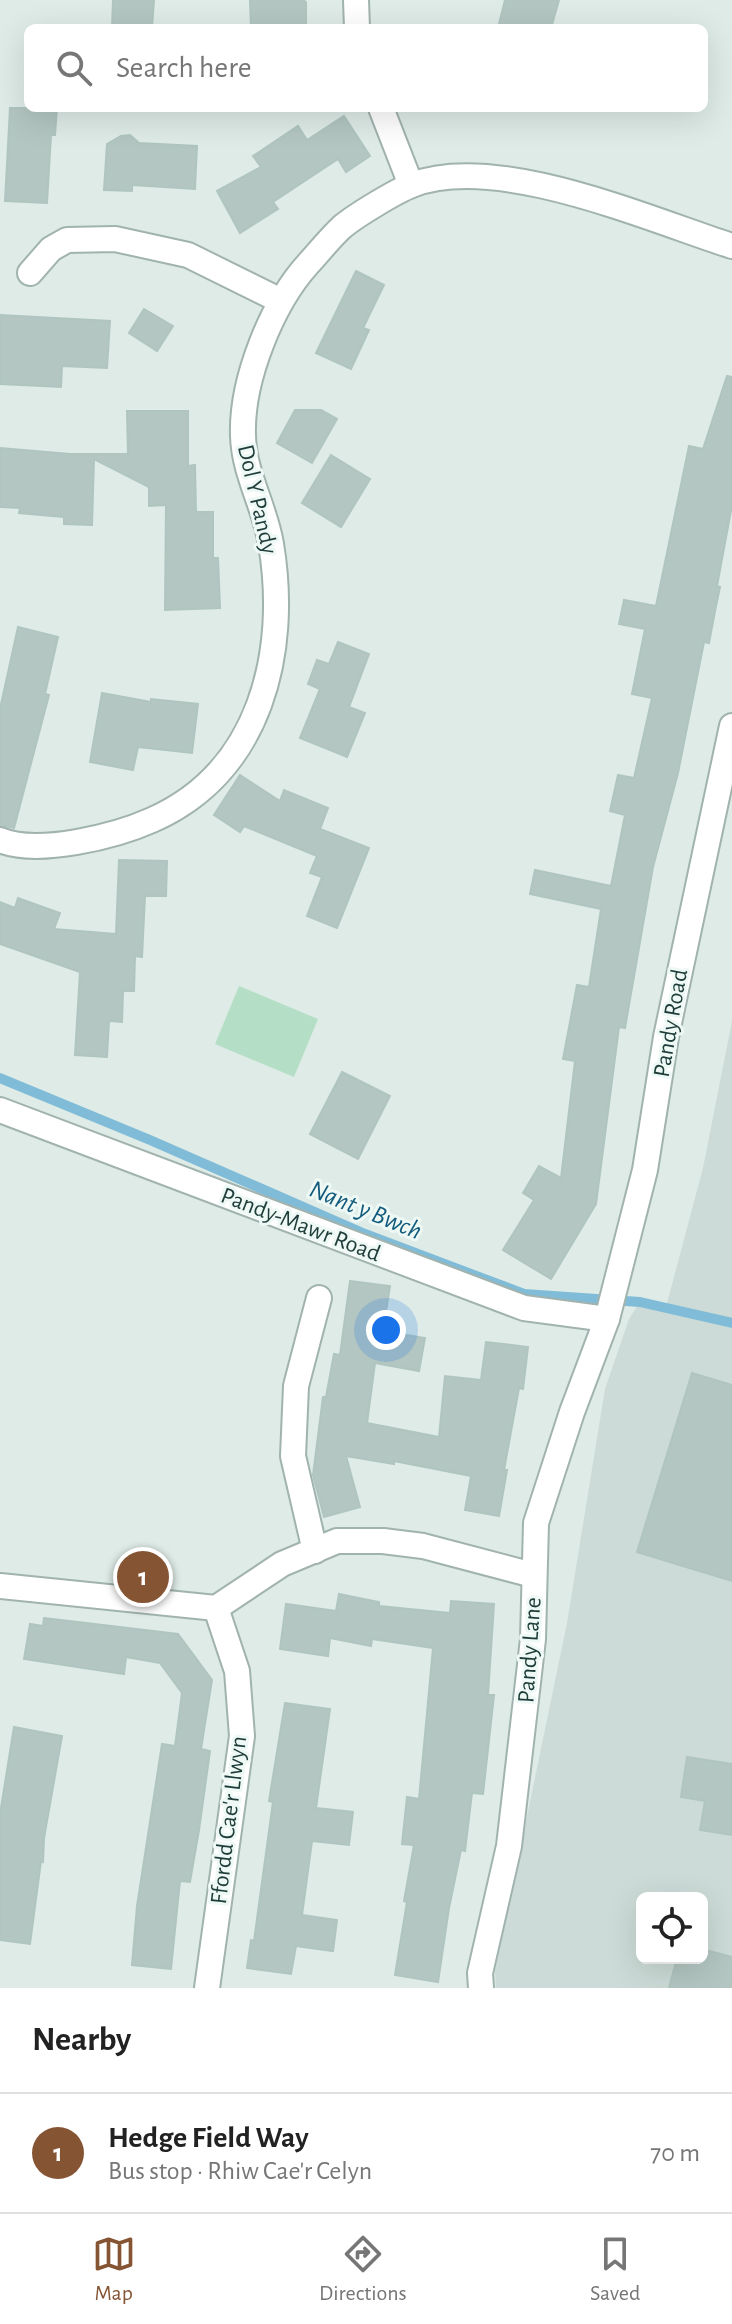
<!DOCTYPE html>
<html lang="en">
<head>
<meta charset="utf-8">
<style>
  :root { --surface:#fff; --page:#f6f6f6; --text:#222; --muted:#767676; --line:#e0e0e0; --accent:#855433 }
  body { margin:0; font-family:"Alegreya Sans",sans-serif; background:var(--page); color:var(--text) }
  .controls { position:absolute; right:24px; bottom:24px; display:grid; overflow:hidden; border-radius:12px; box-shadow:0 8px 32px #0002 }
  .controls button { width:72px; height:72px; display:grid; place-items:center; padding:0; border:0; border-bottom:2px solid var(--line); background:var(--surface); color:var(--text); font:40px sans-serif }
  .you { position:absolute; left:386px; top:1330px; width:28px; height:28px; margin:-20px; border:6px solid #fff; border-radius:50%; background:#1a73e8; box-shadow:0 0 0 12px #1a73e833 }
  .badge { display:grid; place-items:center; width:52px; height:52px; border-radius:50%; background:var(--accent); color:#fff; font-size:26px; font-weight:700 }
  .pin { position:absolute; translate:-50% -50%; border:4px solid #fff; box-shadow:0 2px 8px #0006 }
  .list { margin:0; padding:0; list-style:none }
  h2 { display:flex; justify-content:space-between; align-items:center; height:104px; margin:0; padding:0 32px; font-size:34px }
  h2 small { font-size:26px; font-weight:400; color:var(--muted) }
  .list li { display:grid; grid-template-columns:52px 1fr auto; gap:24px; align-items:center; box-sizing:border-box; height:120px; padding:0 32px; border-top:2px solid var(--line) }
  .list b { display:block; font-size:30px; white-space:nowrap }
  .list p { margin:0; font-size:26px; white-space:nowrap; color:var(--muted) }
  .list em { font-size:26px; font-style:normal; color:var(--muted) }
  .icon { flex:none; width:44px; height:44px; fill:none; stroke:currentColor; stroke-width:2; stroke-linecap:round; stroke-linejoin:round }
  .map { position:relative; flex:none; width:732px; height:1988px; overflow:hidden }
  .search { position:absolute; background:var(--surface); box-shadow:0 8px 32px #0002; left:24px; right:24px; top:24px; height:88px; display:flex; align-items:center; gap:20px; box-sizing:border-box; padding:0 28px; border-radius:12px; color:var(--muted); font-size:30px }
  .sheet { height:224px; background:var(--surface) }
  nav { display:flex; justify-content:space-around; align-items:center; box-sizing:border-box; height:112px; border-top:2px solid var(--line); background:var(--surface); font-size:22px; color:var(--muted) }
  nav a { display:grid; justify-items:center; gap:4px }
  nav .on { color:var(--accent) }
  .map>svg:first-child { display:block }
</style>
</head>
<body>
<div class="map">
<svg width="732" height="1988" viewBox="0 0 732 1988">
  <rect width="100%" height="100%" fill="#deebe7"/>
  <path fill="#ccdbd7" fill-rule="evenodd" d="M732,1021v967h-236l-1,-17 72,-348 38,-234 24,-70 11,-17 26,5 37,-139zM642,1898h60v60h-60z"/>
  <path fill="#b4dfc6" d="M239,986l79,33 -24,58 -79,-33z"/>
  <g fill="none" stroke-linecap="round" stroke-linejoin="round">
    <path stroke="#80bcd7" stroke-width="10" d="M0,1078l150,62 215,94 159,60 116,8 92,21"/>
  </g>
  <g fill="#b3c6c1" stroke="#b0c5c0" stroke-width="2">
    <path d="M113,0h41l-2,28h-40z"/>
    <path d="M250,0h53l3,2v26h-55z"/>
    <path d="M505,0h54l-8,28h-53z"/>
    <path d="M10,108h47l-2,27h-4l-4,68 -42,-2z"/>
    <path d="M344,116l26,40 -24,16 -8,-13 -65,43 5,7 -38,24 -23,-42 44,-24 -8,-11 45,-30 9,14z"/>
    <path d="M130,135l9,8 58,3 -2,43 -63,-4v6l-28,-1 3,-46 14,-8z"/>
    <path d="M356,271l28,14 -21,43 6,2 -18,39 -35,-16z"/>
    <path d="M144,309l29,17 -16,25 -28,-18z"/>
    <path d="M0,315l110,6 -3,47 -45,-2 -1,21 -61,-3z"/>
    <path d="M727,376l5,1v128l-15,81 3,1 -5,24 -6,32 -5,-1 -26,131 -25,94 -28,161 -6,-1 -23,177 -45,75 -48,-29 31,-50 -11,-7 16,-27 22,12 14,-117 -12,-2 14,-74 12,2 12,-78 -71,-15 5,-24 76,16 14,-71 -15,-4 8,-36 16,3 18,-80 -20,-4 13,-65 -26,-5 5,-24 32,6 33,-160 14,3z"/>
    <path d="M295,410h26l16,9 -25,44 -35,-20z"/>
    <path d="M127,411h61v55l7,-1 1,47h17v46h5l2,50 -55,2 1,-105 -17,1v-19l-55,-28 -2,66 -28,-1v-7l-45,-4 1,-5 -20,-1v-59l70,6h58z"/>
    <path d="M331,455l39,24 -29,48 -39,-24z"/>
    <path d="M18,627l40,10 -13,57 4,1 -35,133 -14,-3v-116z"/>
    <path d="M338,642l31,12 -20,53 16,6 -18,44 -47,-19 20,-49 -12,-5 9,-24 12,4z"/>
    <path d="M102,693l49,9v-3l47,5 -6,49 -54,-6 -5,23 -43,-8z"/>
    <path d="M240,775l40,26 4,-11 44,18 -8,21 49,19 -32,80 -30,-12 15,-39 -12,-4 7,-17 -73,-30 -4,6 -26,-17z"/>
    <path d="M119,860l48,1 -1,35h-21l-3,61 -7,-1 -1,35h-11l-1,31 -13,-1 -2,36 -32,-2 5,-83 -80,-28v-42l15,6 3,-10 42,15 -6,16 62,5z"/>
    <path d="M342,1072l48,24 -32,63 -48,-25z"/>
    <path d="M350,1281l40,5 -7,45 42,7 -6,33 -44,-8 -8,60 72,14 6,-61 36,4 5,-38 42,5 -5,42 -4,-1 -15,82h3l-8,46 -34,-6 6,-34 -77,-15v3l-48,-8 14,51 -36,10 -11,-42 10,-78h3l8,-43 6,1z"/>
    <path d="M692,1373l40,12v196l-95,-29z"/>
    <path d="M339,1594l40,8v4l71,7 1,-12 43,3 -6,91h6l-11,99 -11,-1 -7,58 -4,-1 -12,58 -11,74 -43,-7 12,-73 -3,-1 10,-56 -12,-1 5,-47 12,2 14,-151 -61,-9 -1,7 -41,-8 -2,18 -48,-7 6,-45 50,7z"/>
    <path d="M44,1618l134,16 34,46 -11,69 9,2 -11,79 -9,52 -10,-1 -9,88 -39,-4 5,-59 25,-162 13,2 7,-53 -22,-30 -34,-6 -2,17 -100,-15 6,-35 13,2z"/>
    <path d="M285,1703l45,6 -14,99 37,4 -4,33 -37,-4 -10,74 35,5 -4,31 -37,-5 -5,28 -44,-6 4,-28 3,1 19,-139 -4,-1z"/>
    <path d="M14,1727l48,9 -18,102 -1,24 -2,-1 -11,83 -30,-4v-126z"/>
    <path d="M687,1757l45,7v71l-32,-5 5,-29 -24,-4z"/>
    <path d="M702,1949l30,8v31h-63l8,-30h25z"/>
  </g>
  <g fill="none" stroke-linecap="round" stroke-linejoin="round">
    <g stroke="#a1b3af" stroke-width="28">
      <g id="minor">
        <path d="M356,0l1,28"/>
        <path d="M381,108l30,77"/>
        <path d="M30,273l21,-24 16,-9 48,-1 73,16 93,46"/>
        <path d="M0,840c38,16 116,-4 152,-20 109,-48 137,-168 119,-276 -6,-37 -27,-70 -28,-108 -2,-56 29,-132 65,-172 11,-12 22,-26 34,-37 13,-11 54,-36 70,-42 84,-33 236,34 320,61"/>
        <path d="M0,1110l524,198 83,11"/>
        <path d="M315,1551l-22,-95 3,-70 23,-88"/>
        <path d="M0,1586l216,22"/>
        <path d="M216,1608l66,-44 55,-23h46l40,5 110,29"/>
        <path d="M207,1988l35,-252 -5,-65 -21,-63"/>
        <path d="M481,1988l-1,-15 29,-127 24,-207 3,-116 36,-111 35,-93 38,-149 21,-133 66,-311"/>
      </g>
    </g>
    <use href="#minor" stroke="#fff" stroke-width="24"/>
  </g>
  <g text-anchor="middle" stroke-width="6" stroke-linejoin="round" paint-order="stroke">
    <g font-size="24" fill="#1e3c39" stroke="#eef8f4">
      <text transform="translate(258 499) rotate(77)" y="8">Dol Y Pandy</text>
      <text transform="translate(670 1023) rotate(-80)" y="8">Pandy Road</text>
      <text transform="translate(301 1224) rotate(21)" y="8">Pandy-Mawr Road</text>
      <text transform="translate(529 1650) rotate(-86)" y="8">Pandy Lane</text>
      <text transform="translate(228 1820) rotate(-83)" y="8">Ffordd Cae'r Llwyn</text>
    </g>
    <g font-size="26" font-style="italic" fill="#135b7d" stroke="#eef8f4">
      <text transform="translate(366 1209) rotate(22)" y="9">Nant y Bwch</text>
    </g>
  </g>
</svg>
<div class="controls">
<button><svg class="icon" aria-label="locate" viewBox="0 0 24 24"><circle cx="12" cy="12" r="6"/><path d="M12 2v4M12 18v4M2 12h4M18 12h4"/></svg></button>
</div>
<div class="you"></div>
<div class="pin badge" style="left:143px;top:1577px">1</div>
<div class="search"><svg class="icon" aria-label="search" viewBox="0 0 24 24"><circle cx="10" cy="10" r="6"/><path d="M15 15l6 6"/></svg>Search here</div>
</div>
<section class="sheet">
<h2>Nearby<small></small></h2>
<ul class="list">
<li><span class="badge">1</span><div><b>Hedge Field Way</b><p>Bus stop · Rhiw Cae'r Celyn</p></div><em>70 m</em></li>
</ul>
</section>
<nav>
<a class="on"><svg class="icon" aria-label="map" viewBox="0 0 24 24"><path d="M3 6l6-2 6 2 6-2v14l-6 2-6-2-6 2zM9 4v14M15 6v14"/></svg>Map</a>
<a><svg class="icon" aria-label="directions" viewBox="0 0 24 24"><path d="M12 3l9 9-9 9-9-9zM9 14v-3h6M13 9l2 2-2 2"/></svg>Directions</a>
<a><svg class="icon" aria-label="saved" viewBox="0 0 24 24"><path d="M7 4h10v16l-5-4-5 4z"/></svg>Saved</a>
</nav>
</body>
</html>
